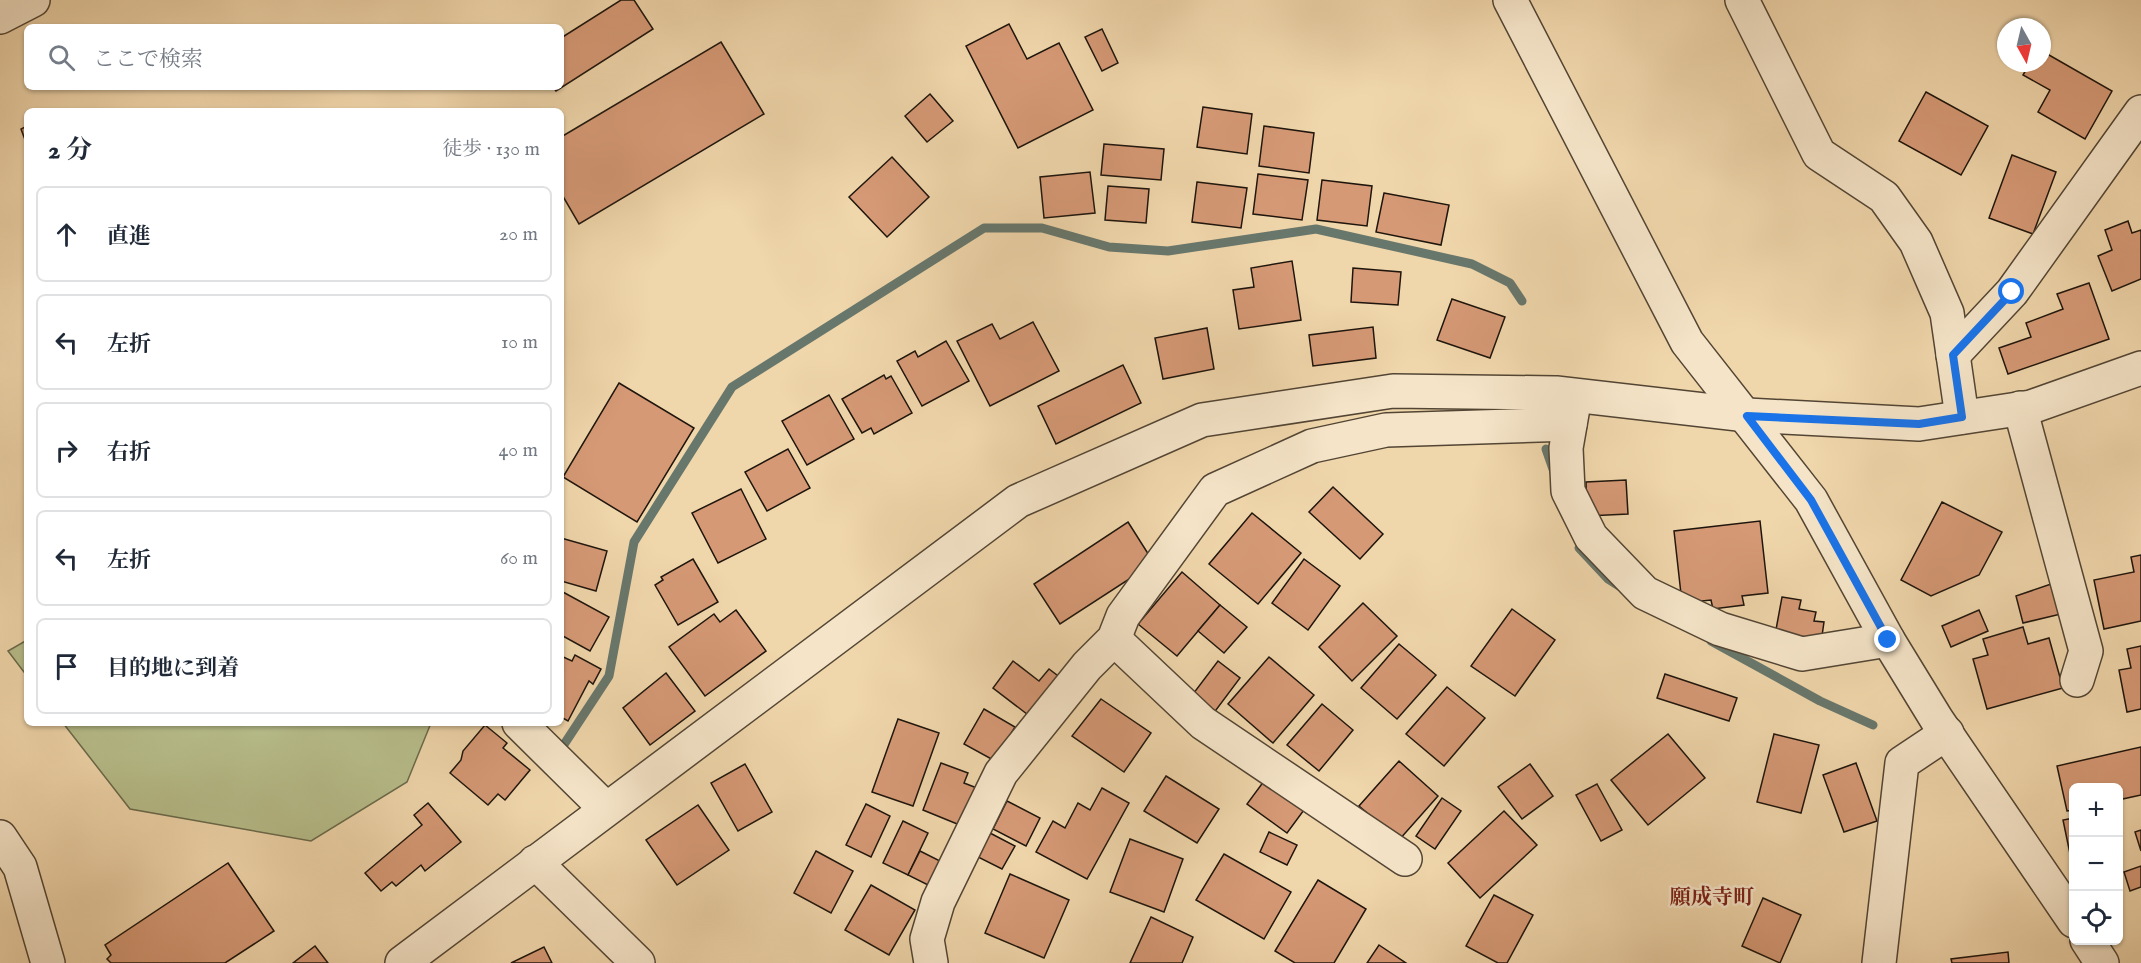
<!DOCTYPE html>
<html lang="ja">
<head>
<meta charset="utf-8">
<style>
  :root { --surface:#fff; --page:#f6f6f7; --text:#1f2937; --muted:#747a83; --line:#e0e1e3 }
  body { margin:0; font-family:"IM FELL English","Noto Serif JP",serif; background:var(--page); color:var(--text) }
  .controls { position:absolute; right:18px; bottom:18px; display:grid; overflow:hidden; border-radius:9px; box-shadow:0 2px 4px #0004 }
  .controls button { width:54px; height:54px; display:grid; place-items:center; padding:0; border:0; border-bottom:2px solid var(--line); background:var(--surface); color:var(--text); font:30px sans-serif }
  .compass { position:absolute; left:1997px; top:18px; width:54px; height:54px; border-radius:50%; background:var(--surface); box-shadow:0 2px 4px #0004; rotate:172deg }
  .stop { position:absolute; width:18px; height:18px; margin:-14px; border:4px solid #1a73e8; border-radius:50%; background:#fff }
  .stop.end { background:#1a73e8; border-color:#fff; box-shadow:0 2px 6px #0008 }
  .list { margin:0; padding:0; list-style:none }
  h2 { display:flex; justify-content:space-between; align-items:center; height:78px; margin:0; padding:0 24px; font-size:26px }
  h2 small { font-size:20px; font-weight:400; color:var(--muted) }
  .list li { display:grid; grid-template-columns:39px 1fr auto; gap:18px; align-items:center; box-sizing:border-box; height:96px; margin:0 12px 12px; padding:0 12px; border:2px solid var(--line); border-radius:9px }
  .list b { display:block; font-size:22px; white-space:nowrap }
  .list em { font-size:20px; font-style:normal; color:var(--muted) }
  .icon { flex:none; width:33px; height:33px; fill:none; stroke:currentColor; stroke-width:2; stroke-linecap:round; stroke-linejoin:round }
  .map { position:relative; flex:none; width:2141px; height:963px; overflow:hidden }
  .search { position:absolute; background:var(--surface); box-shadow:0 2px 4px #0004; left:24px; top:24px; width:540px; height:66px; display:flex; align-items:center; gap:15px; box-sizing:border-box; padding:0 21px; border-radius:9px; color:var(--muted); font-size:22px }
  .panel { position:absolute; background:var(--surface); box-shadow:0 2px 4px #0004; left:24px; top:108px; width:540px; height:618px; border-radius:9px }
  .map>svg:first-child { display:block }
</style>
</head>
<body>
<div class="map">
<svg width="2141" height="963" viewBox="0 0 2141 963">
  <rect width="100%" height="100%" fill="#f0d6ab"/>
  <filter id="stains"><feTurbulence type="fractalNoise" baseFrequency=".00333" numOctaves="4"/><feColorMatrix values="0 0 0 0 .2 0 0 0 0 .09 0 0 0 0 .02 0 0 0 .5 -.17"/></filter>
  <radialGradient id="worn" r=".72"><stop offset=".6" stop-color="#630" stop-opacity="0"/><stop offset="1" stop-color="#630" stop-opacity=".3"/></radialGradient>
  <g fill="#b7be8b" stroke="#6a6a4c" stroke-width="1.5">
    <path d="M27,640v36l-19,-25z"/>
    <path d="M63,723h368l-24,59 -96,59 -181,-32z"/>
  </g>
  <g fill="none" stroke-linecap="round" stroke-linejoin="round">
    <g stroke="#68776c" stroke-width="9">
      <path d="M1546,449l8,23"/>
      <path d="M1579,548l29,31 11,7"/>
      <path d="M1711,641l109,60 53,24"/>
      <path d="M563,746l46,-70 25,-134 98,-155 252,-159h58l67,19 59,4 148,-22 156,35 38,19 12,18"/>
    </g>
  </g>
  <g fill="#d59975" stroke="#1e150d" stroke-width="1.5">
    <path d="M621,0h13l19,29 -97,62 -3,-4h8v-49z"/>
    <path d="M1009,24l18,35 32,-16 34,67 -75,38 -52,-102z"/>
    <path d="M1102,29l16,34 -16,8 -17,-34z"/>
    <path d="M721,42l43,72 -185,110 -18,-31v-56z"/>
    <path d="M2042,51l70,40 -27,48 -47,-27 12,-22 -27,-15 7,-12h12z"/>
    <path d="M1926,92l62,34 -27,49 -62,-34z"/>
    <path d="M930,94l23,27 -26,21 -22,-26z"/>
    <path d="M1203,107l49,7 -5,40 -50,-7z"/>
    <path d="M27,126v19l-6,-16z"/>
    <path d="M1264,126l50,7 -5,40 -50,-7z"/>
    <path d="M1104,144l60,5 -3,31 -60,-5z"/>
    <path d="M2012,155l44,17 -23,62 -44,-16z"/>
    <path d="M892,157l37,40 -42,40 -38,-40z"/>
    <path d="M1090,172l5,41 -51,5 -4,-41z"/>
    <path d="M1258,174l50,6 -6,40 -49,-6z"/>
    <path d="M1322,180l50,6 -5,40 -50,-6z"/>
    <path d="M1197,182l50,6 -6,40 -49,-6z"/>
    <path d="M1108,186l41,3 -3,34 -41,-3z"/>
    <path d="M1384,193l65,12 -8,40 -65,-13z"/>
    <path d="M2128,221l4,12 9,-3v49l-29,12 -14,-35 14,-6 -7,-20z"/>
    <path d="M1292,261l9,59 -62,9 -6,-39 21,-3 -3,-19z"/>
    <path d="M1353,268l48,4 -3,33 -47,-3z"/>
    <path d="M2089,283l20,56 -101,35 -9,-26 32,-11 -5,-14 37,-14 -6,-15z"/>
    <path d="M1452,299l53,18 -15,41 -53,-18z"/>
    <path d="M1033,322l26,49 -69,35 -33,-65 35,-17 8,15z"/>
    <path d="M1373,327l3,31 -63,8 -4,-31z"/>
    <path d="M1207,328l7,41 -51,10 -8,-41z"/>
    <path d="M946,341l23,40 -47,25 -25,-45 18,-10 3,6z"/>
    <path d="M1123,365l18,38 -85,41 -18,-38z"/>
    <path d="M884,375l2,4 5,-3 21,37 -38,21 -3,-6 -9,5 -20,-34z"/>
    <path d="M619,383l75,45 -57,94 -74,-45z"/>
    <path d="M829,395l25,44 -47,26 -25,-44z"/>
    <path d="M788,449l22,39 -43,23 -22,-39z"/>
    <path d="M1626,480l2,34 -41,2 -1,-34z"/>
    <path d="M1333,487l50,47 -23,25 -51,-47z"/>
    <path d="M741,489l25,50 -48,24 -26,-50z"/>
    <path d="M1942,502l60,30 -23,43 -48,21 -30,-16z"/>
    <path d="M1252,513l49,40 -43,51 -49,-40z"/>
    <path d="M1760,521l8,72 -26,3 2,9 -31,4 -2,-9 -29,3 -8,-72z"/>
    <path d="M1128,522l26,41 -94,61 -26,-40z"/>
    <path d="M561,538l46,13 -11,40 -35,-10z"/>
    <path d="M2141,555v66l-37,8 -10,-49 40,-8 -3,-15z"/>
    <path d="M693,559l25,43 -40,23 -23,-40 8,-5 -2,-3z"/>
    <path d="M1304,559l36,27 -32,44 -36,-27z"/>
    <path d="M1182,572l38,33 -43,51 -39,-32z"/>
    <path d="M2054,583l7,31 -38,9 -7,-27z"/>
    <path d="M561,591l48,26 -19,34 -29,-16z"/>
    <path d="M1782,597l19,3 -2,9 17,3 -2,9 10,1 -3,21 -46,-8z"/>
    <path d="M1363,603l34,33 -45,45 -33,-34z"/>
    <path d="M1220,605l27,22 -23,26 -26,-22z"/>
    <path d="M1512,609l43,31 -40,56 -44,-30z"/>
    <path d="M736,610l30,41 -61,45 -36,-49 45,-33 6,8z"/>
    <path d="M1979,610l9,21 -37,16 -9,-21z"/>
    <path d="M2023,627l5,17 21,-6 14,50 -76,21 -14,-50 15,-4 -5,-16z"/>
    <path d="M1399,644l37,31 -39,44 -36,-31z"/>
    <path d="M2141,646v63l-14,3 -8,-42 12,-2 -4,-19z"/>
    <path d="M561,652v4l11,5 3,-6 26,14 -8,15 -4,-3 -21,40 -7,-4z"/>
    <path d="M1269,657l45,38 -41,48 -45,-39z"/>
    <path d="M1013,661l26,20 10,-12 17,13 -30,39 -43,-33z"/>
    <path d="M1218,661l22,17 -27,36 -23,-16z"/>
    <path d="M666,673l29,38 -45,34 -27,-37z"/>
    <path d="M1665,674l72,24 -8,23 -72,-23z"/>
    <path d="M1447,687l38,31 -41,48 -38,-32z"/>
    <path d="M1101,699l50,34 -27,39 -52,-36z"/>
    <path d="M1322,704l31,26 -34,41 -32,-26z"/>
    <path d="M984,709l31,18 -20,34 -31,-17z"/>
    <path d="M898,719l41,14 -26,73 -41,-14z"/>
    <path d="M485,725l22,18 -4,5 27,22 -25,30 -7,-6 -10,11 -38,-32 11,-13 2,-9z"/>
    <path d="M1668,734l37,44 -57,47 -37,-45z"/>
    <path d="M1774,734l45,11 -18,68 -44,-11z"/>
    <path d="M2141,747v48l-23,5v-12h-44v22l-7,1 -10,-45z"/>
    <path d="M1399,761l39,35 -39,44 -40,-34z"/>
    <path d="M941,763l27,10 -4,10 18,7 -15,38 -44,-18z"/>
    <path d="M1856,763l21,58 -33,11 -21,-57z"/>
    <path d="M745,764l27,48 -34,19 -27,-48z"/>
    <path d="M1530,764l23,32 -31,23 -24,-32z"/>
    <path d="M1166,776l53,33 -22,34 -53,-32z"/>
    <path d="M1264,781l40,29 -17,23 -40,-29z"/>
    <path d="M1597,784l25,46 -21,11 -25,-46z"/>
    <path d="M1102,788l27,15 -42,76 -51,-27 17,-31 12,7 13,-25 12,7z"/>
    <path d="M1442,798l19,13 -26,38 -19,-13z"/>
    <path d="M1007,801l33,17 -14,28 -33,-17z"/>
    <path d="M428,803l33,39 -36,29 -4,-6 -25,21 -4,-4 -11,9 -16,-18 57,-48 -8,-10z"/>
    <path d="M866,804l24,12 -19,41 -25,-12z"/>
    <path d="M698,805l31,45 -52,35 -31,-45z"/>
    <path d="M1504,811l33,34 -57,53 -32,-35z"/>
    <path d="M2074,818v55l-11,-53z"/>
    <path d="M903,821l25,12 -20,42 -25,-12z"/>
    <path d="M2141,830v21l-6,-19z"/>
    <path d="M1269,832l28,13 -10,20 -27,-13z"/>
    <path d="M990,833l25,13 -13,23 -24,-12z"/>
    <path d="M1130,839l53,20 -19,53 -54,-20z"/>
    <path d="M816,851l37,20 -22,42 -37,-20z"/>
    <path d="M920,851l22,11 -12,24 -22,-11z"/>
    <path d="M1224,854l67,38 -27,47 -68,-39z"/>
    <path d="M228,863l46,68 -49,32h-114l-4,-4 4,-4 -6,-10z"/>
    <path d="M2141,866v21l-11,4 -6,-19z"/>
    <path d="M1010,874l59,26 -25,58 -59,-25z"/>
    <path d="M1318,880l48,29 -32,54h-39l-20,-12z"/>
    <path d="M871,885l44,25 -26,45 -44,-25z"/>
    <path d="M1494,895l39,20 -26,48h-9l-32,-17z"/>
    <path d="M1763,898l38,17 -21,48 -38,-17z"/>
    <path d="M1151,917l42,20 -11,26h-52z"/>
    <path d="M1379,945l27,18h-39z"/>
    <path d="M315,946l13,17h-35z"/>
    <path d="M544,947l8,16h-41z"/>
    <path d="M2008,952l1,11h-57l-1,-4z"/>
  </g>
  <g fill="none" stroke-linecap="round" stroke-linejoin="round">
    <g stroke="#524534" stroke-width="36">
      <g id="minor">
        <path d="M1510,0l177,342 124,158 77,140 49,80 137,201"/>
        <path d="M1742,0l77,154 65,43 32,45 31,71 15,104"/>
        <path d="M0,17l33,-17"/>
        <path d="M1953,355l59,-63 129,-180"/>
        <path d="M1574,402l-8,46 2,43 23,46 54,56 75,36 82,25 86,-14"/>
        <path d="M2020,408l66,243 -9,29"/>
        <path d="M1114,639l89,84 202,136"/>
        <path d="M519,723l87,86"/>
        <path d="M0,837l20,30 28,96"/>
        <path d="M535,862l103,101"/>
        <path d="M2087,940l15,23"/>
        <path d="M402,963l616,-462 184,-81 191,-29 163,2 191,22 172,9 112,-17 110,-39"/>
        <path d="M931,963l-4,-24 11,-37 63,-129 86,-107 27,-27 9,-23 92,-126 97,-44 74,-16 184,-6"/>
        <path d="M1879,963l23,-200 45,-30"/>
      </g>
    </g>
    <use href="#minor" stroke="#f5e4c8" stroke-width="33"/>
  </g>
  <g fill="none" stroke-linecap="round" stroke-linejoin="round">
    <path stroke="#1a73e8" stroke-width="8" d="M1888,640l-77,-140 -64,-84 172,8 43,-7 -9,-62 59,-63"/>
  </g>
  <g text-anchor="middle" stroke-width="5" stroke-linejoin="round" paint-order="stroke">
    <g font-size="21" font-weight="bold" fill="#7a1f14" stroke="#f5e4c8">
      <text x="1712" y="904">願成寺町</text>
    </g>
  </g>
  <rect width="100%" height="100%" filter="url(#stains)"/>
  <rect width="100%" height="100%" fill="url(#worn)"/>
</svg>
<div class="controls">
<button>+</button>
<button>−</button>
<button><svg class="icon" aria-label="locate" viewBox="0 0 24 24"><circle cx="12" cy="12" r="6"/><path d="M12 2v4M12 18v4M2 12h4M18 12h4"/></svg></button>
</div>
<svg class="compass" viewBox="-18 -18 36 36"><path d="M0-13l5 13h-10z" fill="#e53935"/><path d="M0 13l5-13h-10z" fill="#747a83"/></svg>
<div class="stop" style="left:2012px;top:292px"></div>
<div class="stop end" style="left:1888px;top:640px"></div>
<div class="search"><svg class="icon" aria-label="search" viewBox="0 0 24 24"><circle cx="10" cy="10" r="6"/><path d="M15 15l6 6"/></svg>ここで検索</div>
<section class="panel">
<h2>2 分<small>徒歩 · 130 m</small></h2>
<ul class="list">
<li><svg class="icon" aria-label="ahead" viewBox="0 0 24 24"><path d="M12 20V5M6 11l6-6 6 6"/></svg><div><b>直進</b></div><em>20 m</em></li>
<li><svg class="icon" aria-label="left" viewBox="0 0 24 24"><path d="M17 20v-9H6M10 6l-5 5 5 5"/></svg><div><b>左折</b></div><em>10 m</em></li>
<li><svg class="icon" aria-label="right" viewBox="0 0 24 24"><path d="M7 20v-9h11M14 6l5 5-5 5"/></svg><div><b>右折</b></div><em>40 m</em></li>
<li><svg class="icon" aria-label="left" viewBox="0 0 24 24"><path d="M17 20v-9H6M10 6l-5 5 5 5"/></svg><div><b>左折</b></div><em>60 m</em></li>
<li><svg class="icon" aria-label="arrive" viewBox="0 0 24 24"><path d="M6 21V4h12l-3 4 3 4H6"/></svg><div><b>目的地に到着</b></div></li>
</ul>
</section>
</div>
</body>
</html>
